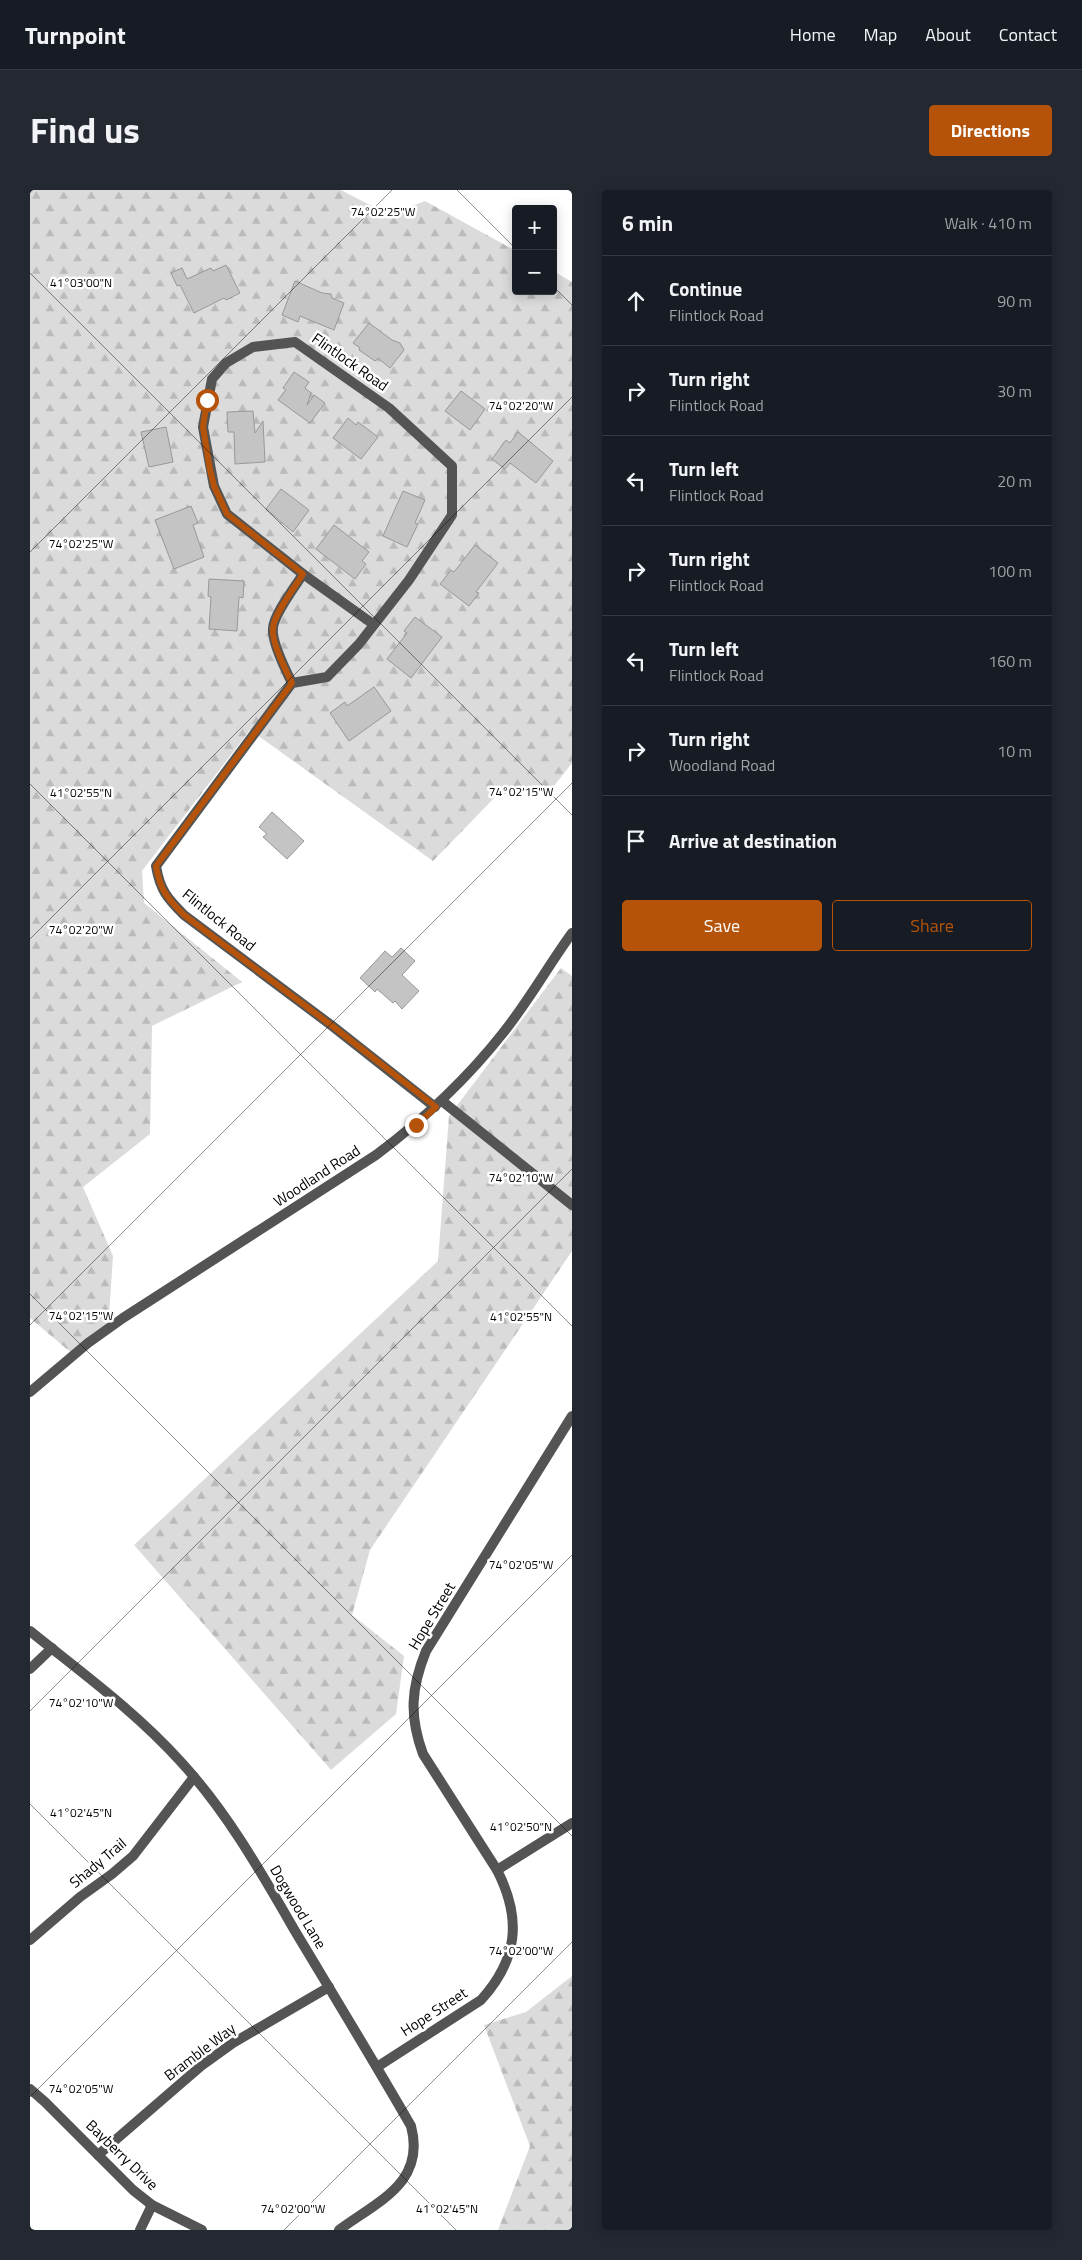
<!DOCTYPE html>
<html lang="en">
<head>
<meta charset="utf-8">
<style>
  :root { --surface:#171b24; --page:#242831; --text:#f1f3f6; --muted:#9ea1a6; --line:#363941; --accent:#b45309 }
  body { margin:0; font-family:"Titillium Web",sans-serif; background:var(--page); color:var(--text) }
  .controls { position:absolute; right:15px; top:15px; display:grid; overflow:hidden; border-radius:5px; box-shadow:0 2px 12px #0003 }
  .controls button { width:45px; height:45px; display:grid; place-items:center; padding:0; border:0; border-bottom:1px solid var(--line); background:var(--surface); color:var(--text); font:25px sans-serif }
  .stop { position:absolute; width:15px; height:15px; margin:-11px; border:4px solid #b45309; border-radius:50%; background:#fff }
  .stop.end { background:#b45309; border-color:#fff; box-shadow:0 1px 5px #0008 }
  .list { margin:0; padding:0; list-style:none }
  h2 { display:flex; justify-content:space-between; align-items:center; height:65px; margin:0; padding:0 20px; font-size:21px }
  h2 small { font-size:16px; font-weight:400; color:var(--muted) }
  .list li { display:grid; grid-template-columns:32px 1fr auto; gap:15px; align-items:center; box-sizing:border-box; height:90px; padding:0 20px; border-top:1px solid var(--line) }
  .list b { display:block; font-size:19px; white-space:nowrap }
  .list p { margin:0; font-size:16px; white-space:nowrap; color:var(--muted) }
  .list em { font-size:16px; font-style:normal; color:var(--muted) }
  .actions { display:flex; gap:10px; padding:15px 20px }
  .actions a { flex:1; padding:11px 0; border:1px solid var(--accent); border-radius:5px; text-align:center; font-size:18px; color:var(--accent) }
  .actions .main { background:var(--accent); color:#fff }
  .icon { flex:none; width:28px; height:28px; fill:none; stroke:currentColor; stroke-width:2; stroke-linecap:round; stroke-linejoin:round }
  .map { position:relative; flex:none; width:542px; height:2040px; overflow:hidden; border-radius:5px }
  header { display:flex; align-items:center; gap:30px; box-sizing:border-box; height:70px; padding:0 25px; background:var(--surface); border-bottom:1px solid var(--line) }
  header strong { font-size:24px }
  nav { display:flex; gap:28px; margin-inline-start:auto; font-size:18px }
  .intro { display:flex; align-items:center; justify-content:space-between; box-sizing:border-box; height:120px; padding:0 30px }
  h1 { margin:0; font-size:35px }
  .button { padding:12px 22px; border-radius:5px; background:var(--accent); color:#fff; font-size:18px; font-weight:700 }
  main { display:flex; gap:30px; padding:0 30px }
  aside { flex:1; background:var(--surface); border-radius:5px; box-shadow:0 2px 12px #0003 }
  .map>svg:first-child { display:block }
</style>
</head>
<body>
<header>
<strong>Turnpoint</strong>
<nav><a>Home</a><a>Map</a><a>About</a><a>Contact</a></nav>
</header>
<div class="intro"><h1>Find us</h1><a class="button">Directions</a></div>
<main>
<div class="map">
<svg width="542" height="2040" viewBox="0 0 542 2040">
  <defs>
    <pattern id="forest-firs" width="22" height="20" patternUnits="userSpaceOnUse" patternTransform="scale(1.25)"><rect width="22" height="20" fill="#dbdbdb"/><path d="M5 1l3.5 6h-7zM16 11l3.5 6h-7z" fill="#bababa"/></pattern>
  </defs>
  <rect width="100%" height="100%" fill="#fff"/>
  <g fill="url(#forest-firs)">
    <path d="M0,0h311l48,25 36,-14 91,50v40h37v-20l19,11v481l-18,23 -57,9 -64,66 -183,-131 -108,141 2,32 98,79 -90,44 -2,108 -67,53 30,69 -5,76 -33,24 -45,-38z"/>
    <path d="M531,778l11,8v275l-202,299 -18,65 52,41 -8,58 -65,56 -197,-225 304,-284 11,-145z"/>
    <path d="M542,1786v254h-74l32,-84 -46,-121 42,-13z"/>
  </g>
  <g fill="#c4c4c4" stroke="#989898">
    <path d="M196,75l14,28 -14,7 -2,-2 -30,15 -14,-28 -3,1 -6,-13 11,-5 5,11 24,-11 2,3z"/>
    <path d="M265,91l27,12 9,1 1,4 12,5 -10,27 -34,-14 -2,6 -16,-7z"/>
    <path d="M339,133l23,17 8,3 4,7 -14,18 -12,-10 -3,3 -16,-11 1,-2 -7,-5z"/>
    <path d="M264,182l15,10 -4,6 6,5 -4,12 7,-10 11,8 -15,20 -32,-23 8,-10 -3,-2z"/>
    <path d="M431,201l24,18 -15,21 -25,-19z"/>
    <path d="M223,221l2,22 8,-12 2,41 -30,2 -1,-32h-6l-1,-20z"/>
    <path d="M318,228l8,7 2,-3 20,15 -17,22 -28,-21z"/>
    <path d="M136,237l7,35 -24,5 -8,-35z"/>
    <path d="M488,242l35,29 -17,22 -26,-20 -5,6 -13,-10 14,-19 4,3z"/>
    <path d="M251,299l28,21 -16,22 -27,-23z"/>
    <path d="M373,301l22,9 -10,23 3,1 -11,23 -24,-11z"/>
    <path d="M161,316l7,17 -5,2 11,32 -30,12 -19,-49z"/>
    <path d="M304,335l35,27 -7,9 4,3 -11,15 -39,-30z"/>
    <path d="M445,355l23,18 -22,29 3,1 -10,13 -29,-22 11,-14 3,2z"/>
    <path d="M179,389l35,2 -1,17 -4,-1 -2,34 -28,-2 2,-32 -3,-1z"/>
    <path d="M385,427l27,20 -31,41 -24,-19 20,-26 -3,-2z"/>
    <path d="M344,497l17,24 -42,30 -19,-28 15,-11 2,4z"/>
    <path d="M242,622l32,29 -17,18 -24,-22 4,-3 -8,-7z"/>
    <path d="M371,758l14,13 -13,14 17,16 -17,18 -7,-8 -2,2 -16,-14 -2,3 -15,-14 25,-27 7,6z"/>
  </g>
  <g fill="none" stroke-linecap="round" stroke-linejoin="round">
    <g stroke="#545454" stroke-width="10">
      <path d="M343,434l-70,-50 -76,-60 -13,-28 -11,-59 9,-48 14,-16 27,-16 42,-5 94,66 63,58v49l-43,65 -50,64 -32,33 -35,6 -136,183c4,24 11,32 28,49l147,110 104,82"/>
      <path d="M262,493c-6,-12 -21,-42 -19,-55 1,-14 22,-41 30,-54"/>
      <path d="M412,911l130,104"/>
      <path d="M0,1441c52,42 106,81 151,131 46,50 80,110 114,169 39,65 78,129 116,195 15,57 -33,75 -72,104"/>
      <path d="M0,1479l22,-21"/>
      <path d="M467,1680l75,-47"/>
      <path d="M0,1750l50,-43 32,-23 21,-18 61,-79"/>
      <path d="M347,1877l104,-67c37,-41 41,-81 16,-130l-74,-116c-14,-38 -12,-66 3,-103l146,-235"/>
      <path d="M0,1899l15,13 88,88 19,15 50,25"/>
      <path d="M68,1965l103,-89 32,-23 96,-56"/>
      <path d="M110,2040l12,-25"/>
    </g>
    <path stroke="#545454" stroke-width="10" d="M0,1202l58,-49 35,-25 253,-163c48,-36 90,-75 127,-122 25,-31 45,-67 69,-100"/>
  </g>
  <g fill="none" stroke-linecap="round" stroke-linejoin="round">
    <path stroke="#b45309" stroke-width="6" d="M177,210l-4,27 7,43 4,16 13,28 76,60c-8,13 -29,40 -30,54 -2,14 13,43 19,55l-136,183c4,24 11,32 28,49l147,110 105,82 -20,18"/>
  </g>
  <path fill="none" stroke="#000" stroke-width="1" stroke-opacity="0.45" d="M427,0l59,59M0,83l542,542M523,96l19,19M0,362l362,-362M0,594l542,542M0,749l542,-542M0,1104l542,542M0,1135l542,-542M0,1521l542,-542M0,1614l426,426M0,1907l542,-542M254,2040l288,-288"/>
  <g text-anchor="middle" stroke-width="5" stroke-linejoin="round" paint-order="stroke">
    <g font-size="15" fill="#000" stroke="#fff">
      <text transform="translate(320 172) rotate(35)" y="5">Flintlock Road</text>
      <text transform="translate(189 730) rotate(39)" y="5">Flintlock Road</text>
      <text transform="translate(287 986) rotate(-33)" y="5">Woodland Road</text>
      <text transform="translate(402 1426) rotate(-59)" y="5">Hope Street</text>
      <text transform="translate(68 1673) rotate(-40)" y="5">Shady Trail</text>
      <text transform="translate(268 1717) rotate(59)" y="5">Dogwood Lane</text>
      <text transform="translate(404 1822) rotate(-33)" y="5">Hope Street</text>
      <text transform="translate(170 1862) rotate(-37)" y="5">Bramble Way</text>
      <text transform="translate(92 1965) rotate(44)" y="5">Bayberry Drive</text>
    </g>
  </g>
  <g font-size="12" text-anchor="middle" fill="#000" stroke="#fff" stroke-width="5" stroke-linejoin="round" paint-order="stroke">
    <text x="353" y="26">74°02'25"W</text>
    <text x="51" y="97">41°03'00"N</text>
    <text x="491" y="220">74°02'20"W</text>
    <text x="51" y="358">74°02'25"W</text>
    <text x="491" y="606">74°02'15"W</text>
    <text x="51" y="607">41°02'55"N</text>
    <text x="51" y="744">74°02'20"W</text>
    <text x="491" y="992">74°02'10"W</text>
    <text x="51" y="1130">74°02'15"W</text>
    <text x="491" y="1131">41°02'55"N</text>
    <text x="491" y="1379">74°02'05"W</text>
    <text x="51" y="1517">74°02'10"W</text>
    <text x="51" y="1627">41°02'45"N</text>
    <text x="491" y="1641">41°02'50"N</text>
    <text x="491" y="1765">74°02'00"W</text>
    <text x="51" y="1903">74°02'05"W</text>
    <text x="263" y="2023">74°02'00"W</text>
    <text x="417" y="2023">41°02'45"N</text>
  </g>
</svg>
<div class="controls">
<button>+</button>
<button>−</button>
</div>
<div class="stop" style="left:177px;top:210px"></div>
<div class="stop end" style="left:386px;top:935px"></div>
</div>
<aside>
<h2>6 min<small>Walk · 410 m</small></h2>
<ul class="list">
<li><svg class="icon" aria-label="ahead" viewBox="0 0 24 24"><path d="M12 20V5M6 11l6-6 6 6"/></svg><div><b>Continue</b><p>Flintlock Road</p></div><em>90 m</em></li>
<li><svg class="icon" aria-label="right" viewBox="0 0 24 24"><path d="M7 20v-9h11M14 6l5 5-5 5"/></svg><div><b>Turn right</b><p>Flintlock Road</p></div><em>30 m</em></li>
<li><svg class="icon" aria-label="left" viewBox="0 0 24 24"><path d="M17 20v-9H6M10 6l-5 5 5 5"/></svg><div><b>Turn left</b><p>Flintlock Road</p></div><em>20 m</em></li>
<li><svg class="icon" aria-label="right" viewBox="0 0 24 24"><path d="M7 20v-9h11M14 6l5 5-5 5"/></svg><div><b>Turn right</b><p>Flintlock Road</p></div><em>100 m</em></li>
<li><svg class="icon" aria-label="left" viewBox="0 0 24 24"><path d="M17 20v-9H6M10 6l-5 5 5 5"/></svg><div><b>Turn left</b><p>Flintlock Road</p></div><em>160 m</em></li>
<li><svg class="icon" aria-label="right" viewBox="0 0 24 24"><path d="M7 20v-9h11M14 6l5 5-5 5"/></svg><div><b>Turn right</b><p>Woodland Road</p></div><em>10 m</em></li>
<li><svg class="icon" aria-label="arrive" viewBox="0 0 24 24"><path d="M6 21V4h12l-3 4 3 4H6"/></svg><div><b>Arrive at destination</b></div></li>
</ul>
<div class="actions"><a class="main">Save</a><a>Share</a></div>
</aside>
</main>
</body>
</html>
